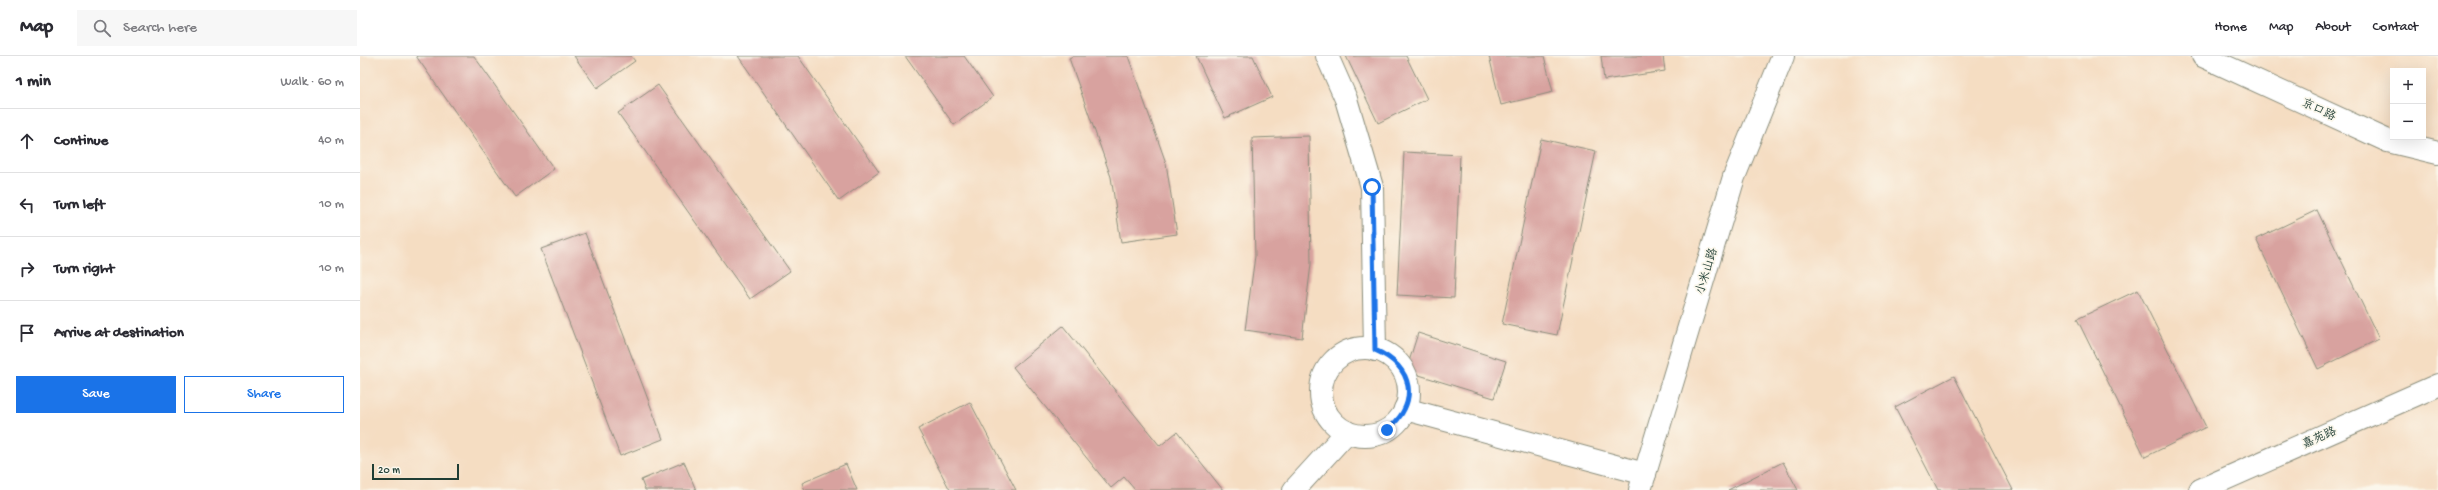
<!DOCTYPE html>
<html lang="en">
<head>
<meta charset="utf-8">
<style>
  :root { --surface:#fff; --page:#f7f7f7; --text:#2b2b33; --muted:#7c7c81; --line:#e1e1e2; --accent:#1a73e8 }
  body { margin:0; font-family:"Gochi Hand","LXGW WenKai TC",sans-serif; background:var(--page); color:var(--text) }
  .controls { position:absolute; right:12px; top:12px; display:grid; overflow:hidden; border-radius:0px; box-shadow:0 4px 16px #0002 }
  .controls button { width:36px; height:36px; display:grid; place-items:center; padding:0; border:0; border-bottom:1px solid var(--line); background:var(--surface); color:var(--text); font:20px sans-serif }
  .scale { position:absolute; left:12px; bottom:10px; width:87px; box-sizing:border-box; padding-left:4px; border:2px solid #1f3d34; border-top:0; font-size:11px; line-height:14px; white-space:nowrap; color:#1f3d34; -webkit-text-stroke:3px #fbf7ec; paint-order:stroke }
  .stop { position:absolute; width:12px; height:12px; margin:-9px; border:3px solid #1a73e8; border-radius:50%; background:#fff }
  .stop.end { background:#1a73e8; border-color:#fff; box-shadow:0 1px 4px #0008 }
  .list { margin:0; padding:0; list-style:none }
  h2 { display:flex; justify-content:space-between; align-items:center; height:52px; margin:0; padding:0 16px; font-size:17px }
  h2 small { font-size:13px; font-weight:400; color:var(--muted) }
  .list li { display:grid; grid-template-columns:26px 1fr auto; gap:12px; align-items:center; box-sizing:border-box; height:64px; padding:0 16px; border-top:1px solid var(--line) }
  .list b { display:block; font-size:15px; white-space:nowrap }
  .list em { font-size:13px; font-style:normal; color:var(--muted) }
  .actions { display:flex; gap:8px; padding:12px 16px }
  .actions a { flex:1; padding:9px 0; border:1px solid var(--accent); border-radius:0px; text-align:center; font-size:14px; color:var(--accent) }
  .actions .main { background:var(--accent); color:#fff }
  .icon { flex:none; width:22px; height:22px; fill:none; stroke:currentColor; stroke-width:2; stroke-linecap:round; stroke-linejoin:round }
  .map { position:relative; flex:none; width:2078px; height:434px; overflow:hidden }
  header { display:flex; align-items:center; gap:24px; box-sizing:border-box; height:56px; padding:0 20px; background:var(--surface); border-bottom:1px solid var(--line) }
  header strong { font-size:19px }
  nav { display:flex; gap:22px; margin-inline-start:auto; font-size:14px }
  .search { width:280px; height:36px; background:var(--page); display:flex; align-items:center; gap:10px; box-sizing:border-box; padding:0 14px; border-radius:0px; color:var(--muted); font-size:15px }
  main { display:flex }
  aside { flex:1; background:var(--surface) }
  .map>svg:first-child { display:block }
</style>
</head>
<body>
<header>
<strong>Map</strong>
<div class="search"><svg class="icon" aria-label="search" viewBox="0 0 24 24"><circle cx="10" cy="10" r="6"/><path d="M15 15l6 6"/></svg>Search here</div>
<nav><a>Home</a><a>Map</a><a>About</a><a>Contact</a></nav>
</header>
<main>
<aside>
<h2>1 min<small>Walk · 60 m</small></h2>
<ul class="list">
<li><svg class="icon" aria-label="ahead" viewBox="0 0 24 24"><path d="M12 20V5M6 11l6-6 6 6"/></svg><div><b>Continue</b></div><em>40 m</em></li>
<li><svg class="icon" aria-label="left" viewBox="0 0 24 24"><path d="M17 20v-9H6M10 6l-5 5 5 5"/></svg><div><b>Turn left</b></div><em>10 m</em></li>
<li><svg class="icon" aria-label="right" viewBox="0 0 24 24"><path d="M7 20v-9h11M14 6l5 5-5 5"/></svg><div><b>Turn right</b></div><em>10 m</em></li>
<li><svg class="icon" aria-label="arrive" viewBox="0 0 24 24"><path d="M6 21V4h12l-3 4 3 4H6"/></svg><div><b>Arrive at destination</b></div></li>
</ul>
<div class="actions"><a class="main">Save</a><a>Share</a></div>
</aside>
<div class="map">
<svg width="2078" height="434" viewBox="0 0 2078 434">
  <rect width="100%" height="100%" fill="#fbf7ec"/>
  <filter id="ink" filterUnits="userSpaceOnUse"><feTurbulence type="fractalNoise" baseFrequency=".025" numOctaves="2"/><feDisplacementMap in="SourceGraphic" scale="8" xChannelSelector="R" yChannelSelector="G"/><feConvolveMatrix kernelMatrix="1 2 1 2 8 2 1 2 1" color-interpolation-filters="sRGB"/></filter>
  <filter id="wash" filterUnits="userSpaceOnUse"><feTurbulence type="fractalNoise" baseFrequency=".012" numOctaves="4" result="noise"/><feDisplacementMap in="SourceGraphic" scale="16" xChannelSelector="R" yChannelSelector="G"/><feGaussianBlur stdDeviation="0.9" result="paint"/><feColorMatrix in="noise" values="0 0 0 0 0 0 0 0 0 0 0 0 0 0 0 0 0 1.4 0 .05"/><feComposite in="paint" operator="in"/></filter>
  <g filter="url(#wash)">
    <rect width="100%" height="100%" fill="#f5ddc2"/>
    <g id="blocks">
      <g fill="#d8a29f">
        <path d="M56,0h58l80,113 -39,28z"/>
        <path d="M214,0h57l4,5 -38,27z"/>
        <path d="M378,0h60l81,116 -40,29z"/>
        <path d="M545,0h59l29,41 -39,28z"/>
        <path d="M713,0h55l38,107 11,71 -56,8 -10,-65 -42,-119z"/>
        <path d="M836,0h57l19,41 -47,21z"/>
        <path d="M986,0h60l21,43 -49,24z"/>
        <path d="M1129,0h55l9,36 -52,13z"/>
        <path d="M1241,0h62l2,15 -61,9z"/>
        <path d="M298,29l132,186 -40,28 -132,-186z"/>
        <path d="M949,80l2,128 -9,74 -57,-8 10,-74 -3,-118z"/>
        <path d="M1181,83l55,12 -39,184 -55,-11z"/>
        <path d="M1044,96l56,3 -6,143 -57,-3z"/>
        <path d="M1957,154l62,129 -61,30 -62,-130z"/>
        <path d="M225,177l78,206 -43,17 -79,-207z"/>
        <path d="M1778,234l68,137 -61,30 -68,-138z"/>
        <path d="M703,270l97,120 17,-14 46,58h-88l-11,-13 -13,11 -98,-121z"/>
        <path d="M1058,277l88,28 -12,37 -88,-27z"/>
        <path d="M1594,320l59,114h-75l-43,-83z"/>
        <path d="M610,346l46,88h-66l-32,-61z"/>
        <path d="M324,406l12,28h-51l-4,-10z"/>
        <path d="M1423,406l15,28h-70z"/>
        <path d="M486,408l11,26h-52l-3,-7z"/>
      </g>
    </g>
  </g>
  <g filter="url(#ink)">
    <use href="#blocks" fill-opacity="0" stroke="#8a8d7b" stroke-width="1"/>
    <g fill="none" stroke-linecap="round" stroke-linejoin="round">
      <g stroke="#8a8d7b" stroke-width="24">
        <g id="minor">
          <path d="M967,0l19,43 26,88 3,163"/>
          <circle cx="1005" cy="336" r="44"/>
          <path d="M1045,353l240,65"/>
          <path d="M934,434l53,-58"/>
        </g>
      </g>
      <g stroke="#8a8d7b" stroke-width="24">
        <g id="tertiary">
          <path d="M1843,0l185,85 50,12"/>
          <path d="M1280,434l94,-313 49,-121"/>
          <path d="M1840,434l238,-105"/>
        </g>
      </g>
      <use href="#minor" stroke="#fff" stroke-width="22"/>
      <use href="#tertiary" stroke="#fff" stroke-width="22"/>
    </g>
  </g>
  <g fill="none" stroke-linecap="round" stroke-linejoin="round" filter="url(#ink)">
    <path stroke="#1a73e8" stroke-width="5" d="M1012,131l3,163c39,17 45,53 12,80"/>
  </g>
  <g text-anchor="middle" stroke-width="3.5" stroke-linejoin="round" paint-order="stroke">
    <g font-size="12" fill="#1f3d34" stroke="#fbf7ec">
      <text transform="translate(1959 53) rotate(25)" y="4">京口路</text>
      <text transform="translate(1346 215) rotate(-73)" y="4">小米山路</text>
      <text transform="translate(1959 381) rotate(-24)" y="4">嘉苑路</text>
    </g>
  </g>
</svg>
<div class="controls">
<button>+</button>
<button>−</button>
</div>
<div class="scale">20 m</div>
<div class="stop" style="left:1012px;top:131px"></div>
<div class="stop end" style="left:1027px;top:374px"></div>
</div>
</main>
</body>
</html>
